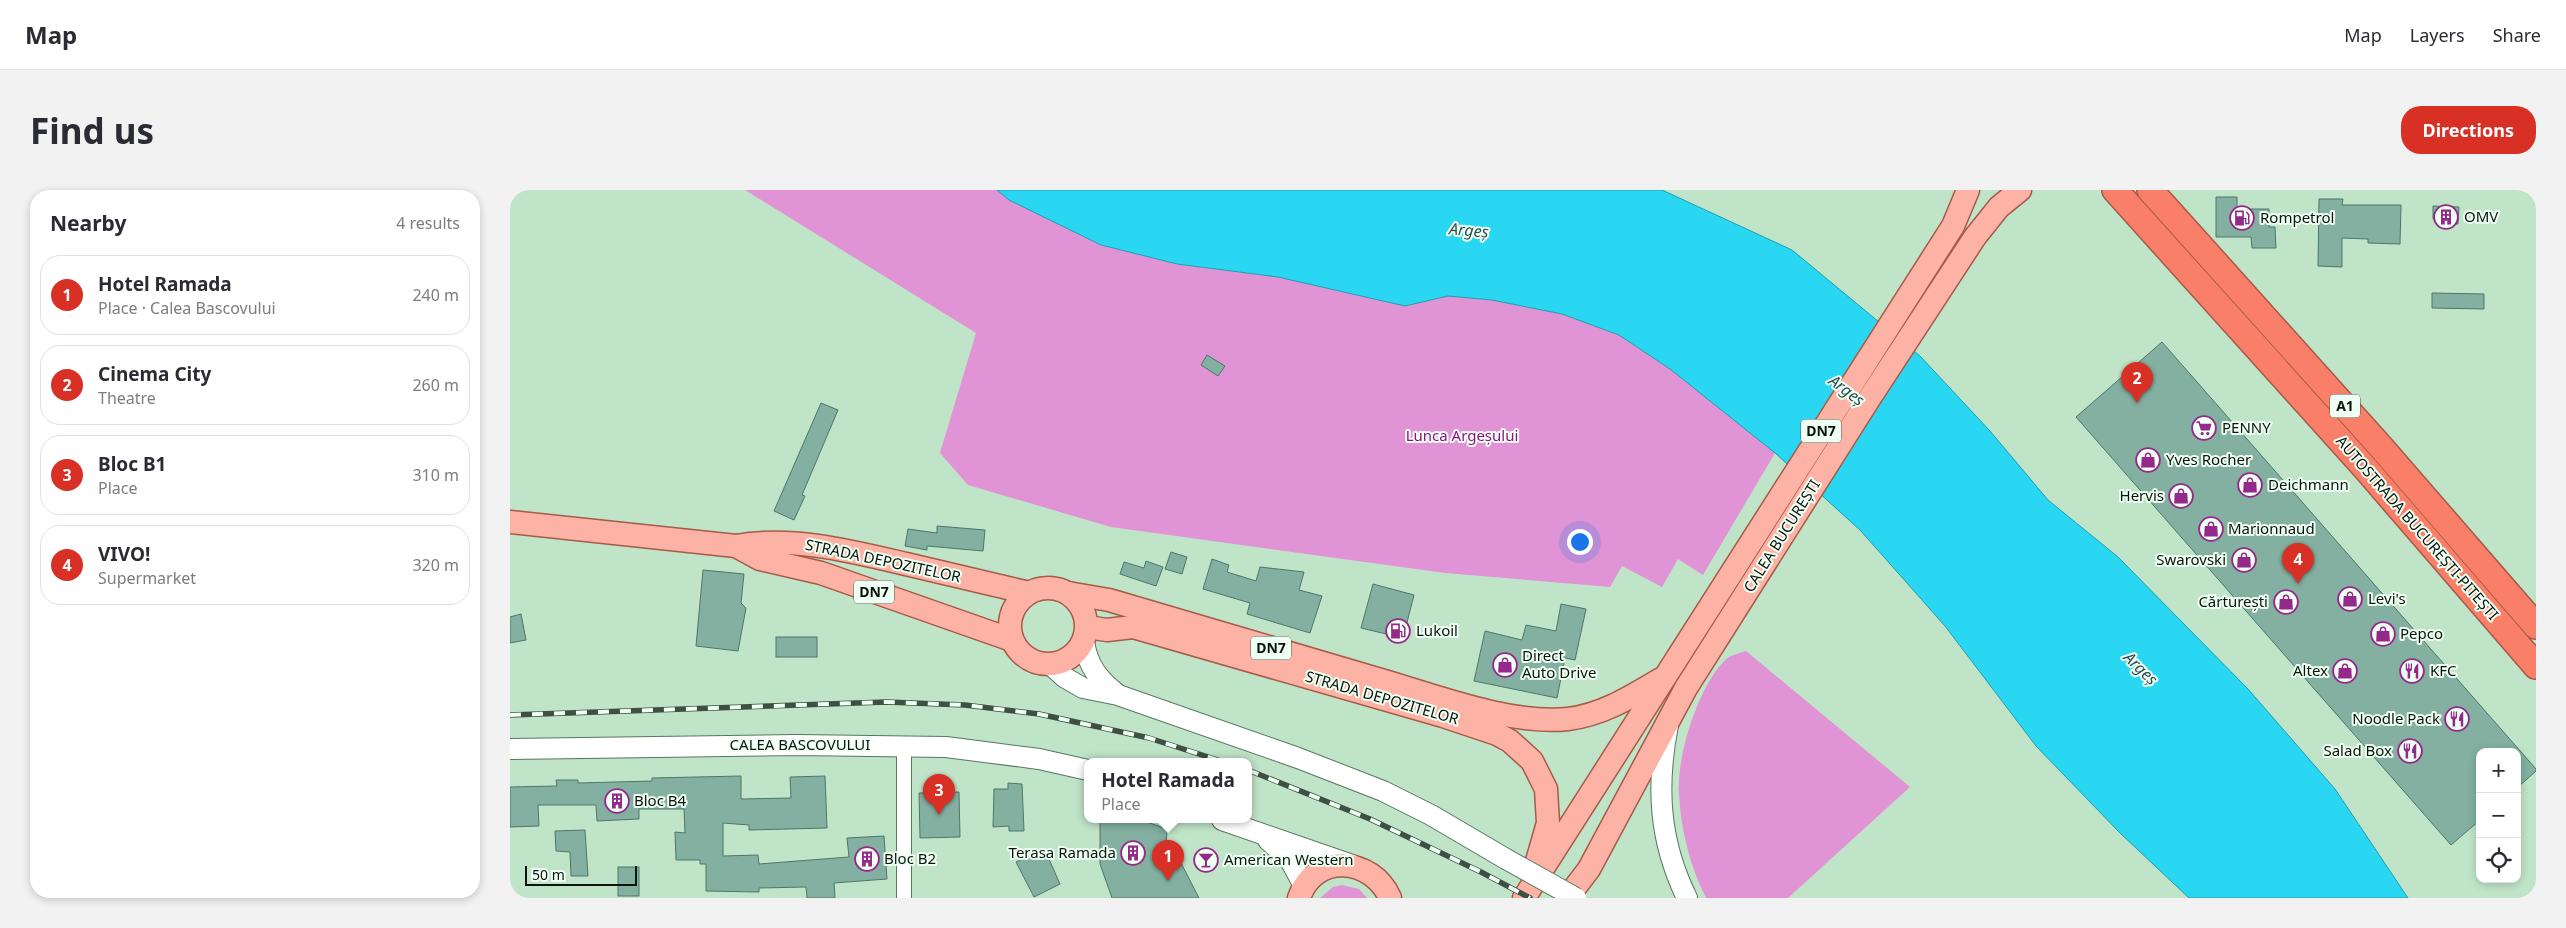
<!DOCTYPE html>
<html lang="en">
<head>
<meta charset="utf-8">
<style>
  :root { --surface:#fff; --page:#f2f2f3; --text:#2b2b33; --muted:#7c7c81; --line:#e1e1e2; --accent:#d93025 }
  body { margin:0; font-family:"Noto Sans",sans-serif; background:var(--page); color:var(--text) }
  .controls { position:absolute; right:15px; bottom:15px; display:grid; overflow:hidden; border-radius:10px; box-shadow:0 2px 8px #0003 }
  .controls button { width:45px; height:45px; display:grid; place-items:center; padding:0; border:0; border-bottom:1px solid var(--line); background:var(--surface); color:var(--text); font:25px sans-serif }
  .scale { position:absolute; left:15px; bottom:12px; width:112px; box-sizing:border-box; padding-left:5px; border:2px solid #09150c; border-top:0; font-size:14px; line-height:18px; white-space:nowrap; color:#09150c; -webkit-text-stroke:4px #f0fff3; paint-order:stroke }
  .you { position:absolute; left:1069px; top:351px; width:18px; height:18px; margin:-12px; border:4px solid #fff; border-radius:50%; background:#1a73e8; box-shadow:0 0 0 8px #1a73e833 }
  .badge { display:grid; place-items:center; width:32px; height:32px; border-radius:50%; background:var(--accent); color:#fff; font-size:16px; font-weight:700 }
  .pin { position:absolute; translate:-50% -41px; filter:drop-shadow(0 1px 2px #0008) }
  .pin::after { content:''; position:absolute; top:26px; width:18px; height:15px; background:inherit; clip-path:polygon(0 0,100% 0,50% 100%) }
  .popup { position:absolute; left:574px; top:568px; width:168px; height:65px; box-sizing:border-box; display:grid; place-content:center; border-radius:10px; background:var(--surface); filter:drop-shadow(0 1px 4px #0005); font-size:16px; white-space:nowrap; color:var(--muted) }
  .popup b { font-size:19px; color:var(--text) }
  .popup::after { content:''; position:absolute; left:50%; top:100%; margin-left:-10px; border:10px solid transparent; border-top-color:var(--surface) }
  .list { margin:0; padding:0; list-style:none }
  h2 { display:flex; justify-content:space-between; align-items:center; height:65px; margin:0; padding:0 20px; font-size:21px }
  h2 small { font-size:16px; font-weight:400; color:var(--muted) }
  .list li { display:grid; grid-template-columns:32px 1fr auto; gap:15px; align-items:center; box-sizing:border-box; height:80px; margin:0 10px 10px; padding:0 10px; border:1px solid var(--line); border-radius:20px }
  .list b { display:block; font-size:19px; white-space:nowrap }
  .list p { margin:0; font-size:16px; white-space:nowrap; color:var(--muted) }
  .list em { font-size:16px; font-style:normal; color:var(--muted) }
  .icon { flex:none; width:28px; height:28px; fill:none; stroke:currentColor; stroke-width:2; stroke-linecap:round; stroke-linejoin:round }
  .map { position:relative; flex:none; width:2026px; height:708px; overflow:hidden; border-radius:20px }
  header { display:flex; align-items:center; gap:30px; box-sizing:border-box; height:70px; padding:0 25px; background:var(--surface); border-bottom:1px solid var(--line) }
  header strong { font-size:24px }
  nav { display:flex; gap:28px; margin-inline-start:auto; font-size:18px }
  .intro { display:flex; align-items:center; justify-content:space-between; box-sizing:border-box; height:120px; padding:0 30px }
  h1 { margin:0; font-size:35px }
  .button { padding:12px 22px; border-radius:20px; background:var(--accent); color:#fff; font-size:18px; font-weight:700 }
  main { display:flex; gap:30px; padding:0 30px }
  aside { flex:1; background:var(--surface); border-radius:20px; box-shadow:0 2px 8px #0003 }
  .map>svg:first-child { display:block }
</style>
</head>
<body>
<header>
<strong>Map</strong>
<nav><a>Map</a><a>Layers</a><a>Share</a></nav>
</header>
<div class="intro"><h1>Find us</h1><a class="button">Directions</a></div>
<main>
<aside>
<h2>Nearby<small>4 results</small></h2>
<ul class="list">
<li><span class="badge">1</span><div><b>Hotel Ramada</b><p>Place · Calea Bascovului</p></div><em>240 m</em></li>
<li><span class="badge">2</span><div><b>Cinema City</b><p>Theatre</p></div><em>260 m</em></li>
<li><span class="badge">3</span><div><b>Bloc B1</b><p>Place</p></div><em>310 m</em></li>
<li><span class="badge">4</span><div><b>VIVO!</b><p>Supermarket</p></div><em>320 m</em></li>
</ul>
</aside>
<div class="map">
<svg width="2026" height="708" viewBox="0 0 2026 708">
  <rect width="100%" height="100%" fill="#c0e4c8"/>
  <g fill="#e094d5">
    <path d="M235,0h252l12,10 92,45 76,19 101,13 127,29 43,-10 44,4 70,14 57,21 51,34 105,84 -72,122 -25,-16 -16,28 -40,-21 -12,21 -165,-14 -334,-46 -143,-42 -28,-32 36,-120z"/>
    <path d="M1236,461l164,136 -122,111h-82c-16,-31 -25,-68 -27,-103 -3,-38 19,-108 46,-135 5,-5 15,-7 21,-9z"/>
    <path d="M832,695l17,4 8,9h-47l13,-11z"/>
  </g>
  <path fill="#2ad7f2" stroke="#209dad" d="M487,0h665l130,60 128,106 70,75 58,69 70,57 130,132 87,100 73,109h-219l-69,-65 -84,-87 -91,-120 -85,-96 -85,-77 -105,-84 -51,-34 -57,-21 -70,-14 -44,-4 -43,10 -127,-29 -101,-13 -76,-19 -92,-45z"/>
  <g fill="#83b0a1" stroke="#4c7769">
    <path d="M1706,7h21v12h32v18h6l1,21h-24l-1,-11h-35z"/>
    <path d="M1809,9h24l-1,6h59l-1,39 -32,-1v-4l-26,-1v29l-24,-1z"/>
    <path d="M1923,16l26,1 -1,17h-12v-5h-13z"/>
    <path d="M1922,103l52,1v15l-52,-1z"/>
    <path d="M1652,152l374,427v2l-19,17v-36h-37v68l-29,25 -375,-428z"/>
    <path d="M697,165l18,11 -7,10 -17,-11z"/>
    <path d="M311,213l17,7 -36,85 3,1 -11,24 -20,-9z"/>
    <path d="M427,336l48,4 -2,21 -56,-5v4l-22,-4 3,-17 29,4z"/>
    <path d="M661,362l16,5 -5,17 -17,-5z"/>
    <path d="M702,369l17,6 -2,7 29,9 4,-14 44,5 -5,18 23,6 -12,37 -63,-19 3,-11 -47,-14z"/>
    <path d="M636,371l17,6 -7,19 -36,-12 4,-12 20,6z"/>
    <path d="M193,380l41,4 -3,29 5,5 -8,43 -42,-5z"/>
    <path d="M863,394l41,11 -11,43 -42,-10z"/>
    <path d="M1051,414l25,5 -11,51 -10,-2 -8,40 -83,-17 11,-50 37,9 4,-15 30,6z"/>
    <path d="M11,424l5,26 -16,3v-26z"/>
    <rect x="266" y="447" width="41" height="20"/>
    <path d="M231,586v23l50,-1 -1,-21 35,-1 2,52 -78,2v-5l-26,-2v33l35,-1 1,9 90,-7 -2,-19 37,-2 3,43 -53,4 1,15h-28l-1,-11 -47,1v4l-53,-1v-27h-6v-4h-24l-1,-28 10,1 -1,-24h-45v10l-42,2 -1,-16h-58l1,21 -29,1v-40l47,-1 -1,-6h22v3l74,-2v-3z"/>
    <path d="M498,593l14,1 2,47h-15v-5l-16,1 1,-38h14z"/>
    <path d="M449,602l1,45 -40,1 -1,-45z"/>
    <path d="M590,630h41l26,9 -1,18 5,21 10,-5 18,35h-87l-12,-34z"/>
    <path d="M75,640l3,46h-17l-1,-24 -14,-1 -1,-20z"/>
    <path d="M531,660h4l15,34 -26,13 -18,-35z"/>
    <rect x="108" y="677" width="21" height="29"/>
  </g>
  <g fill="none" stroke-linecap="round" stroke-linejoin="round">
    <g stroke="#56775e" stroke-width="16">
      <path id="street" d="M394,555v153"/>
    </g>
    <g stroke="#56775e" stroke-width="22">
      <g id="secondary">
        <path d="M574,452c4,24 14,37 33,52"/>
        <path d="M541,475l13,12 19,11 35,7 180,63 85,33 48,24 75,44"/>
        <path d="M1158,535c-12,62 -9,116 19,173"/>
        <path d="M0,559l286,-4 150,2 93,12 49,11"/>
        <path d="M712,630l130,45"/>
        <path d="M758,650l22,20 14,26"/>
      </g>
    </g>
    <g stroke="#a65a48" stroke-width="25">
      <g id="primary">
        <path d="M0,332l226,24c57,-10 115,5 170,18 41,10 82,19 123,29"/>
        <path d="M226,356l24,13 61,14 191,67"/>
        <circle cx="538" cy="436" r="38"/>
        <path d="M558,403l41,7c91,27 181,53 272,80 55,16 130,45 187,39 35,-4 64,-23 93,-40"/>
        <path d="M577,437l20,3 26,-3 310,89 54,18 13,7 22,20 14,28 2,34 -13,45"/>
        <path d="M789,708c15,-46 73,-41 91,0"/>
        <path d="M1014,708l429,-672 15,-36"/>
        <path d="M1057,708l22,-29 97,-181 183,-289 106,-162 24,-30 21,-17"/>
      </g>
    </g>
    <g stroke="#a65a48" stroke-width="28">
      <g id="highway">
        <path d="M1605,0l251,279 170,197"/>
        <path d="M1640,0l230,256 156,180"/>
      </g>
    </g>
    <use href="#street" stroke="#fff" stroke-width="14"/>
    <use href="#secondary" stroke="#fff" stroke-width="20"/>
    <use href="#primary" stroke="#fcb2a4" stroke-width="22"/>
    <use href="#highway" stroke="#fa7f68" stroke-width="25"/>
    <g stroke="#3d5042" stroke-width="5.5">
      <g id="rail">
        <path d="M0,525l376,-13 79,3 74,9 110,24 75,24"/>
        <path d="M738,580l122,49 111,53 49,26"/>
      </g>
    </g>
    <use href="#rail" stroke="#f0fff3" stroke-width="4" stroke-dasharray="11" stroke-linecap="butt"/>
    <g stroke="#56775e" stroke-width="22" stroke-linecap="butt">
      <path id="secondary-bridge" d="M996,669l70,39"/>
    </g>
    <use href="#secondary-bridge" stroke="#fff" stroke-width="20"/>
  </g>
  <defs>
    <g id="building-ring" transform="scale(1.25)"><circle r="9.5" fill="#f0fff3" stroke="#95298b" stroke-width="1.5"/><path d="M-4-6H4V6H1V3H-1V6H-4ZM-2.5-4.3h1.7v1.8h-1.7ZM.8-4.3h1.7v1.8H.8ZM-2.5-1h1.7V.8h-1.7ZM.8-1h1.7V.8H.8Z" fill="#95298b"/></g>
    <g id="fuel-ring" transform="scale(1.25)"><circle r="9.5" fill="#f0fff3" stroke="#95298b" stroke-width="1.5"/><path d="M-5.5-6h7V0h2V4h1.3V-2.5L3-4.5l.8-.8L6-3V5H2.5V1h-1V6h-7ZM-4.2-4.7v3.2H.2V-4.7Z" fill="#95298b"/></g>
    <g id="supermarket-ring" transform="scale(1.25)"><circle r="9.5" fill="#f0fff3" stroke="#95298b" stroke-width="1.5"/><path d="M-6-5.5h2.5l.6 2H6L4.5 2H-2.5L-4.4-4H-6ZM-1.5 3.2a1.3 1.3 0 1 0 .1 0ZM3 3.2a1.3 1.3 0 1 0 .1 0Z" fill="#95298b"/></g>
    <g id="shop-ring" transform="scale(1.25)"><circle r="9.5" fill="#f0fff3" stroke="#95298b" stroke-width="1.5"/><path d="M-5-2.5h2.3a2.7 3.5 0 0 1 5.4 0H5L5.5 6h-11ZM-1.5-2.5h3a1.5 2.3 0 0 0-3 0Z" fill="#95298b"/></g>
    <g id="restaurant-ring" transform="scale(1.25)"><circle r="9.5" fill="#f0fff3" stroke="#95298b" stroke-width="1.5"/><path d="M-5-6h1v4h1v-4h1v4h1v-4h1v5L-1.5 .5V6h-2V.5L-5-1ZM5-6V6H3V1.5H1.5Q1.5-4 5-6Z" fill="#95298b"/></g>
    <g id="bar-ring" transform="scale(1.25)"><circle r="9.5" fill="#f0fff3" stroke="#95298b" stroke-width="1.5"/><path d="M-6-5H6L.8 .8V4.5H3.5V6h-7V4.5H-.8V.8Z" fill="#95298b"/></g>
  </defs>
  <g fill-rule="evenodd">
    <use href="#building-ring" x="1936" y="27"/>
    <use href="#fuel-ring" x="1732" y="28"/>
    <use href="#supermarket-ring" x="1694" y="238"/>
    <use href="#shop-ring" x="1638" y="270"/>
    <use href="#shop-ring" x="1740" y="295"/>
    <use href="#shop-ring" x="1671" y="306"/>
    <use href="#shop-ring" x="1701" y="339"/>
    <use href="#shop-ring" x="1734" y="370"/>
    <use href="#shop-ring" x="1840" y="409"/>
    <use href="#shop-ring" x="1776" y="412"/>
    <use href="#fuel-ring" x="888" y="441"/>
    <use href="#shop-ring" x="1873" y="444"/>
    <use href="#shop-ring" x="995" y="475"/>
    <use href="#shop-ring" x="1835" y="481"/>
    <use href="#restaurant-ring" x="1902" y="481"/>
    <use href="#restaurant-ring" x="1947" y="529"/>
    <use href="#restaurant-ring" x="1900" y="561"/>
    <use href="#building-ring" x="107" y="611"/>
    <use href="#building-ring" x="623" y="663"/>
    <use href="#building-ring" x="357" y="669"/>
    <use href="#bar-ring" x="696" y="670"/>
  </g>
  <g text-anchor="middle" stroke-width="4" stroke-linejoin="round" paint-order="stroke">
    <g fill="#f0fff3" stroke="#4e5b51" stroke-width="1">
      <rect x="1820" y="204.5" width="30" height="23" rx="4"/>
      <rect x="1291" y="229.5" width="40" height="23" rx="4"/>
      <rect x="344" y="390.5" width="40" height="23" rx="4"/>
      <rect x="741" y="446.5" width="40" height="23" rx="4"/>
    </g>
    <g font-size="14" font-weight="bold" fill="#09150c">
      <text x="1835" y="221">A1</text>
      <text x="1311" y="246">DN7</text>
      <text x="364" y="407">DN7</text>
      <text x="761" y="463">DN7</text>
    </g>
    <g font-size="15" fill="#09150c" stroke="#f0fff3" text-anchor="start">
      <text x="1954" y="32">OMV</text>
      <text x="1750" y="33">Rompetrol</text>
      <text x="1712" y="243">PENNY</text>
      <text x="1656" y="275">Yves Rocher</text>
      <text x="1758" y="300">Deichmann</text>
      <text x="1654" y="311" text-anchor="end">Hervis</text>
      <text x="1718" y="344">Marionnaud</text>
      <text x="1716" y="375" text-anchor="end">Swarovski</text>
      <text x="1858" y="414">Levi's</text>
      <text x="1758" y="417" text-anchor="end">Cărturești</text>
      <text x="906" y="446">Lukoil</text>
      <text x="1890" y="449">Pepco</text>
      <text x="1012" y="471">Direct<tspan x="1012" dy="17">Auto Drive</tspan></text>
      <text x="1818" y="486" text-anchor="end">Altex</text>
      <text x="1920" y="486">KFC</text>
      <text x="1930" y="534" text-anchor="end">Noodle Pack</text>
      <text x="1882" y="566" text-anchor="end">Salad Box</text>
      <text x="124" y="616">Bloc B4</text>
      <text x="606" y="668" text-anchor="end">Terasa Ramada</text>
      <text x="374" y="674">Bloc B2</text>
      <text x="714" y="675">American Western</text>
    </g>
    <g font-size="15" fill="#911087" stroke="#f0fff3">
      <text x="952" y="251">Lunca Argeșului</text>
    </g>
    <g font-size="15" fill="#09150c" stroke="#f0fff3">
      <text transform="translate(1907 338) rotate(49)" y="5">AUTOSTRADA BUCUREȘTI-PITEȘTI</text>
      <text transform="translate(1272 346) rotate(-58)" y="5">CALEA BUCUREȘTI</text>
      <text transform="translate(373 371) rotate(12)" y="5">STRADA DEPOZITELOR</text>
      <text transform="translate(872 508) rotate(16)" y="5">STRADA DEPOZITELOR</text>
      <text x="290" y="560">CALEA BASCOVULUI</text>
    </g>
    <g font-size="16" font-style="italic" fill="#2b4c52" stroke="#f0fff3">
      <text transform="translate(959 40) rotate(5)" y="6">Argeș</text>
      <text transform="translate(1337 200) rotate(37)" y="6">Argeș</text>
      <text transform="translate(1631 478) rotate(44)" y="6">Argeș</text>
    </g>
  </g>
</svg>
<div class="controls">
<button>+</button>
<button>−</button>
<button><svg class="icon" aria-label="locate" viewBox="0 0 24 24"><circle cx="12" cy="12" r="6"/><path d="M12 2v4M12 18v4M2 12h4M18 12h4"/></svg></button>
</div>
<div class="scale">50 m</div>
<div class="you"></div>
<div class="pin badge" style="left:658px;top:691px">1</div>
<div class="popup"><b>Hotel Ramada</b>Place</div>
<div class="pin badge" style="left:1627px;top:213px">2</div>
<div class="pin badge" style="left:429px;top:625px">3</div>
<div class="pin badge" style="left:1788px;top:394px">4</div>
</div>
</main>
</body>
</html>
